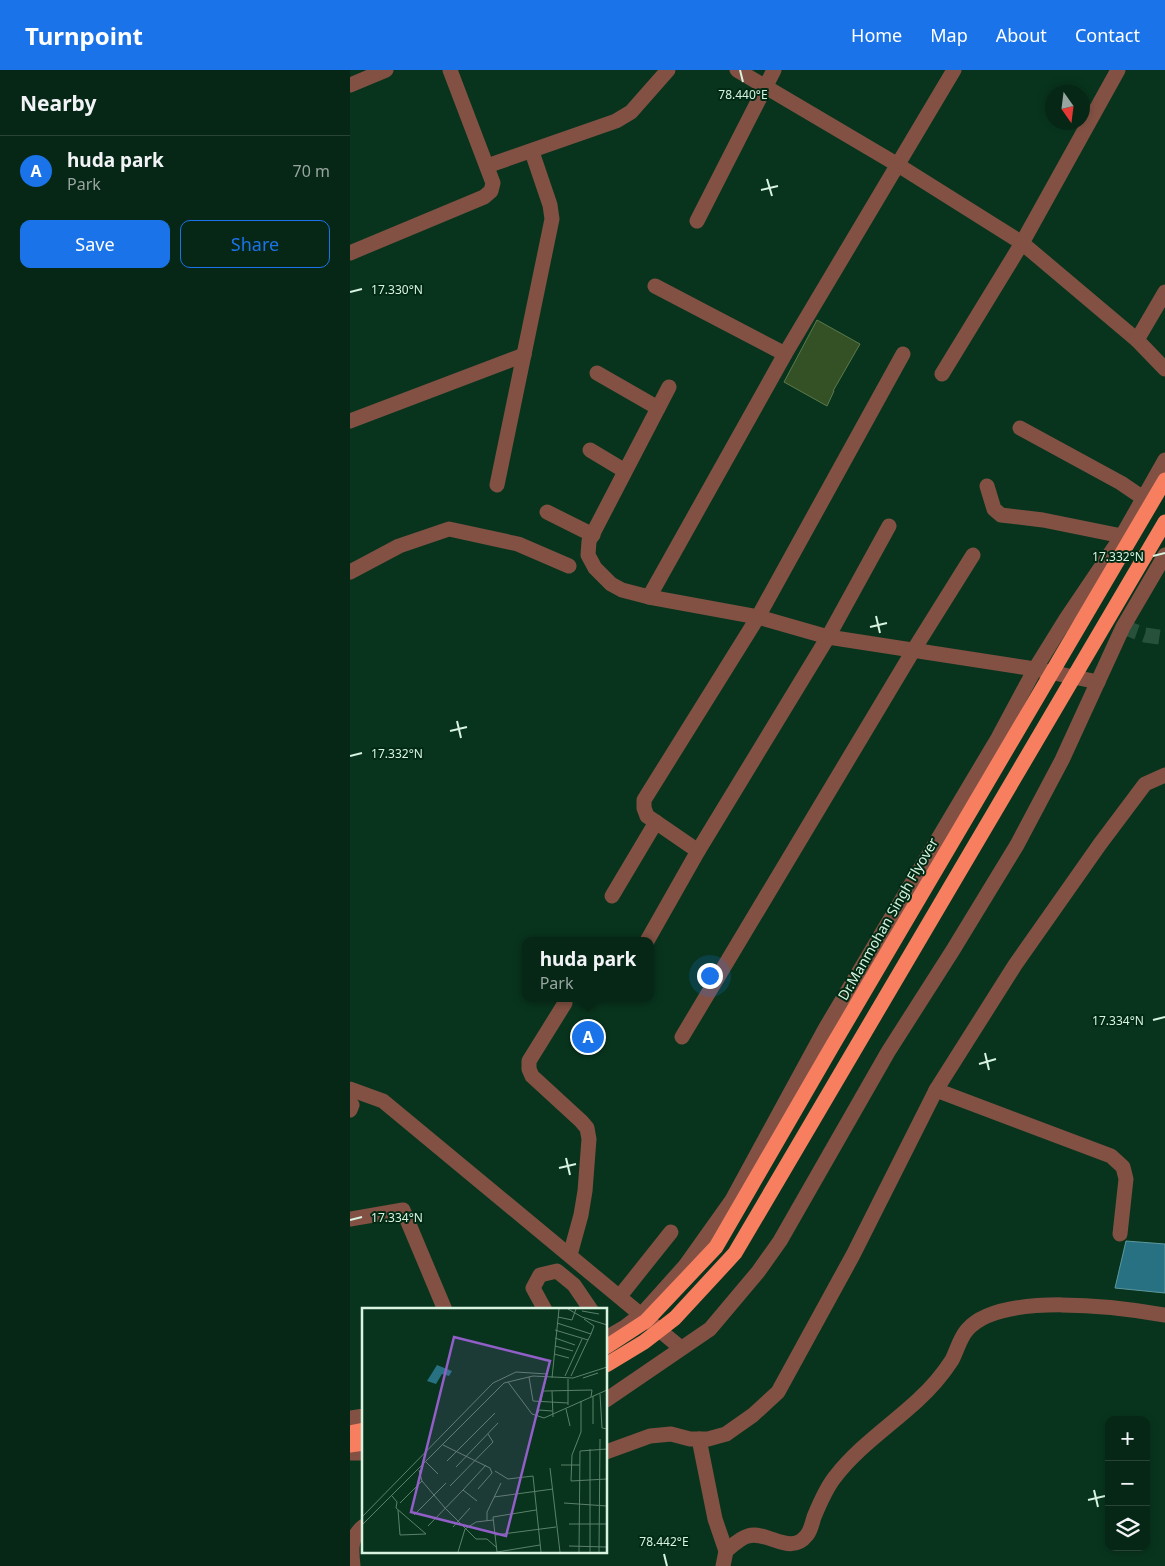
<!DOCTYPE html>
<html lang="en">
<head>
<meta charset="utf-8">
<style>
  :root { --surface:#062716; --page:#143323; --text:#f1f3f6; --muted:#98a5a1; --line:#274435; --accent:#1a73e8 }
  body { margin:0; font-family:"Noto Sans",sans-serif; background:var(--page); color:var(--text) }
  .controls { position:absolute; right:15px; bottom:15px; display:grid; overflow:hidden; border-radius:10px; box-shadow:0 2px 8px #0003 }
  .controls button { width:45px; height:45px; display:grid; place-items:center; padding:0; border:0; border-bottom:1px solid var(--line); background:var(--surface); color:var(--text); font:25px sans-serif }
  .compass { position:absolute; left:695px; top:15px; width:45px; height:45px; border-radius:50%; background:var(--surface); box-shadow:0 2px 8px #0003; rotate:166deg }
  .you { position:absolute; left:359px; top:905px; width:18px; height:18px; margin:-12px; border:4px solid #fff; border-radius:50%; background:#1a73e8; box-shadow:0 0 0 8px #1a73e833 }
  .badge { display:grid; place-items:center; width:32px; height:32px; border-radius:50%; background:var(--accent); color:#fff; font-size:16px; font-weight:700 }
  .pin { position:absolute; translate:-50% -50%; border:2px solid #fff; box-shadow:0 1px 5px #0006 }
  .popup { position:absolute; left:172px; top:867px; width:132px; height:65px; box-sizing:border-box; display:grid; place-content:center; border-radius:10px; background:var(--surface); filter:drop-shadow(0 1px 4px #0005); font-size:16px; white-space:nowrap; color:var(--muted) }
  .popup b { font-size:19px; color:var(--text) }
  .popup::after { content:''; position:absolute; left:50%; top:100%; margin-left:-10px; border:10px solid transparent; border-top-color:var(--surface) }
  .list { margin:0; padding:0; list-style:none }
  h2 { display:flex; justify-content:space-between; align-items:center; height:65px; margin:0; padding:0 20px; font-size:21px }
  h2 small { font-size:16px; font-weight:400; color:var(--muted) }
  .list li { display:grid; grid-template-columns:32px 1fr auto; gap:15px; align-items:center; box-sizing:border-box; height:70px; padding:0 20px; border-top:1px solid var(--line) }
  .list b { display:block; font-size:19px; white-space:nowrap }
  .list p { margin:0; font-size:16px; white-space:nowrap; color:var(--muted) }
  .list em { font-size:16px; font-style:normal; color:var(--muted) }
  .actions { display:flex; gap:10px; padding:15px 20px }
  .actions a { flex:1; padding:11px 0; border:1px solid var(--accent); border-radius:10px; text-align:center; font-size:18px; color:var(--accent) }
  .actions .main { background:var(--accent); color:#fff }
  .icon { flex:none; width:28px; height:28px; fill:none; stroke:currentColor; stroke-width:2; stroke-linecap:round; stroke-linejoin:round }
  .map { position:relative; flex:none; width:815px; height:1496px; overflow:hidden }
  header { display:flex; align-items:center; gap:30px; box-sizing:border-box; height:70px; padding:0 25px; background:var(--accent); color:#fff }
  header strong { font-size:24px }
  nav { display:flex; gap:28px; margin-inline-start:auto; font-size:18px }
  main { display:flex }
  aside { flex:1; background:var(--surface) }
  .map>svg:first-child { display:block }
</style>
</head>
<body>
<header>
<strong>Turnpoint</strong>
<nav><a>Home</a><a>Map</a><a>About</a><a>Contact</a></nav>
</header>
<main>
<aside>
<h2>Nearby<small></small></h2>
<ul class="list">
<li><span class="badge">A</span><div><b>huda park</b><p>Park</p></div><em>70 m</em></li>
</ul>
<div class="actions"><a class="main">Save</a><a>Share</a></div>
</aside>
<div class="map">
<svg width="815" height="1496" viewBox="0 0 815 1496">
  <rect width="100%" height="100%" fill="#08341d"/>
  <path fill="#287182" stroke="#5d989e" d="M776,1171l39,3v49l-50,-5z"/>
  <path fill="#345125" stroke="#5a7a4c" d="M467,250l43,24 -27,47h1l-7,15 -43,-24z"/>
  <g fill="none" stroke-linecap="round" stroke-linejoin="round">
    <path stroke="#27513a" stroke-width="15" stroke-dasharray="15 8" stroke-linecap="butt" d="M773,557l22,8 20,3"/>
    <g stroke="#825143" stroke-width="15">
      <path d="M387,0l161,95 124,78 115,97 28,29"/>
      <path d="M0,15l36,-15"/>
      <path d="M137,96l129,-45 15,-9 37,-42"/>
      <path d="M347,151l77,-151"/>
      <path d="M0,183l134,-56 7,-6 2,-8 -43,-113"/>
      <path d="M305,216l130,68 169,-284"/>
      <path d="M787,270l28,-48"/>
      <path d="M247,303l61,35"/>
      <path d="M592,304l80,-131 96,-173"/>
      <path d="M319,317l-80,154 -1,14 7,13 16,16 11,6 27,7 109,20 70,20 207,32 63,13"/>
      <path d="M0,351l174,-66"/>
      <path d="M670,358l101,55 22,15"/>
      <path d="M240,380l35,21"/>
      <path d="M147,415l55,-266 -2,-14 -18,-53"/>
      <path d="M637,416l7,23 7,6 42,5 79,16"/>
      <path d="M197,442l46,23"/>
      <path d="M0,502l49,-26 50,-17 69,15 51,22"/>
      <path d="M299,527l136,-243"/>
      <path d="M348,781l-51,-35 -3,-8v-8l114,-183 145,-263"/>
      <path d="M262,826l44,-74"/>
      <path d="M297,871l51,-90 130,-214 61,-111"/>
      <path d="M215,933l-36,58v8l3,7 49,45 6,7 2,11 -4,52 -4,24 -11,40"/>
      <path d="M332,967l231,-386 60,-96"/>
      <path d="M0,1019l33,12 298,247"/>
      <path d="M586,1020l175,66 12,11 3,12 -6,55"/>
      <path d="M0,1032l2,3 -2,5"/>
      <path d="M0,1149l53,-9 42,100"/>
      <path d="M270,1226l51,-64"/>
      <path d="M195,1240l-12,-22 7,-13 17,-4 17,14 17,25"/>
      <path d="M256,1268l19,-11 17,-13 43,-48 47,-66 93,-171 173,-291 37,-69 31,-50 56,-83 43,-76"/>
      <path d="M256,1330l104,-71 48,-57 22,-31 108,-189 65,-102 64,-105 45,-85 61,-133 42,-72"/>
      <path d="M0,1348l14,-2"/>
      <path d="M349,1369l16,80 11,32c6,-5 14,-13 22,-15 20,-6 42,21 59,-1 4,-5 5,-12 7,-18 5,-12 12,-29 21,-40 23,-30 55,-51 83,-77 12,-11 25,-26 34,-40 5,-10 8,-22 15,-30 33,-39 153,-23 198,-15"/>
      <path d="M256,1382l44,-16 21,-2 19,5h18l18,-5 27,-19 25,-23 75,-137 83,-165 79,-125 85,-121 45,-60 20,-9"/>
      <path d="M0,1383h14"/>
      <path d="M3,1496c-2,-17 -3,-29 11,-40"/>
      <path d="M373,1496l3,-15"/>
    </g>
    <g stroke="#f77f5f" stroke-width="15">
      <path d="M0,1363l14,-3"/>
      <path d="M0,1375l14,-2"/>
    </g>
    <g stroke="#f77f5f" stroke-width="15">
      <path d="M256,1277l40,-26 70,-74 118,-204 331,-563"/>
      <path d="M256,1295l38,-23 31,-24 60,-65 430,-731"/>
    </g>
  </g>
  <path fill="none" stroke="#d8f4e1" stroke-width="2" d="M390,0l3,12M417,109l5,17M411,120l17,-4M0,222l12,-3M803,486l12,-3M526,546l4,17M520,557l17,-4M107,651l4,17M100,661l17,-4M0,686l12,-3M803,950l12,-3M635,983l4,17M629,994l17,-5M216,1088l4,17M209,1098l17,-4M0,1150l12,-3M744,1420l4,17M738,1430l17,-4M314,1484l3,12"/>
  <g text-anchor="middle" stroke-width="4" stroke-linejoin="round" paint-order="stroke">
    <g font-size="14" fill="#d8f4e1" stroke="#002a14">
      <text transform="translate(538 849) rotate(-60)" y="5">Dr.Manmohan Singh Flyover</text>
    </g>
  </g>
  <g transform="translate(12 1238)">
    <rect width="245" height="245" fill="#08341d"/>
    <path d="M75,57l15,6 -3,5 -7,-2 -6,10 -9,-3z" fill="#287182"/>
    <path fill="none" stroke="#5b816b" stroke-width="1" d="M206,1l14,8 25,8M220,3l17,3M196,9l14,3 4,-11M222,11l10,7 -3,8M193,22l33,10 3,-6 -34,-11M193,30l20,7M193,38l18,5M192,46l15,4M203,68l17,-37M209,68l17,-36M167,69l4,24 35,2M190,70l7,-69M221,70l15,-5M146,74l24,32 12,4 63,-28M182,83l48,-1 -1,7M190,83l1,26M238,86l2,34 5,1M179,93l5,-23M219,93v31l-9,23 -1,26 36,-2M206,97v-26M204,101l4,17M174,109l3,-7 13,1M231,116v-28M81,137l47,23 2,5 -14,16M85,153l48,-48M64,154l12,12M199,157h19M94,159l42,-44M188,160l10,84M57,162l3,11 23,27 31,31h11l9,8M133,163l13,8 25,-3 8,76M88,178l43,-44 -5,-8M101,182l23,-25M30,188l5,6 -1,6 30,26M132,189l59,-8M38,195l22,-22M202,195l43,3M36,202l2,25 26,-1M52,207l32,-32M0,209l131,-134 23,-11 31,2M125,213v-9l14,-29M207,216h38M0,217l142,-142 29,-7 40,2 34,-11M66,218l35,-36 14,11M91,219l17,-19M133,227l61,-8M207,238l38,1M96,244l7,-23 11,-7 17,-2M135,244l-4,-35 43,-7M135,244l43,-7M217,244l1,-101 27,-2M228,244v-103M237,244l1,-113"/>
    <path fill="#925ec8" fill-opacity="0.15" stroke="#925ec8" stroke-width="2.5" d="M92,29l96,24 -44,175 -95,-24z"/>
    <rect width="245" height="245" fill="none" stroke="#d8f4e1" stroke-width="2.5"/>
  </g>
  <g font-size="12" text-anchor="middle" fill="#d8f4e1" stroke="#002a14" stroke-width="4" stroke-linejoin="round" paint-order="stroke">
    <text x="393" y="29">78.440°E</text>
    <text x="47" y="224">17.330°N</text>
    <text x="768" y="491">17.332°N</text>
    <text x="47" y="688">17.332°N</text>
    <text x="768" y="955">17.334°N</text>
    <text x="47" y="1152">17.334°N</text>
    <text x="314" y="1476">78.442°E</text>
  </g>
</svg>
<div class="controls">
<button>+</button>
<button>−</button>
<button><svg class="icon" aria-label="layers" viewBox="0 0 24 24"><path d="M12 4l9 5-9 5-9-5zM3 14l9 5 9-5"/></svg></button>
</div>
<svg class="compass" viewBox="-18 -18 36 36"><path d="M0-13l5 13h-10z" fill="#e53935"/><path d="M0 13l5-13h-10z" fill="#98a5a1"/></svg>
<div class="you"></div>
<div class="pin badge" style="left:238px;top:967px">A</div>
<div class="popup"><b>huda park</b>Park</div>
</div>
</main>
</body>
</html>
